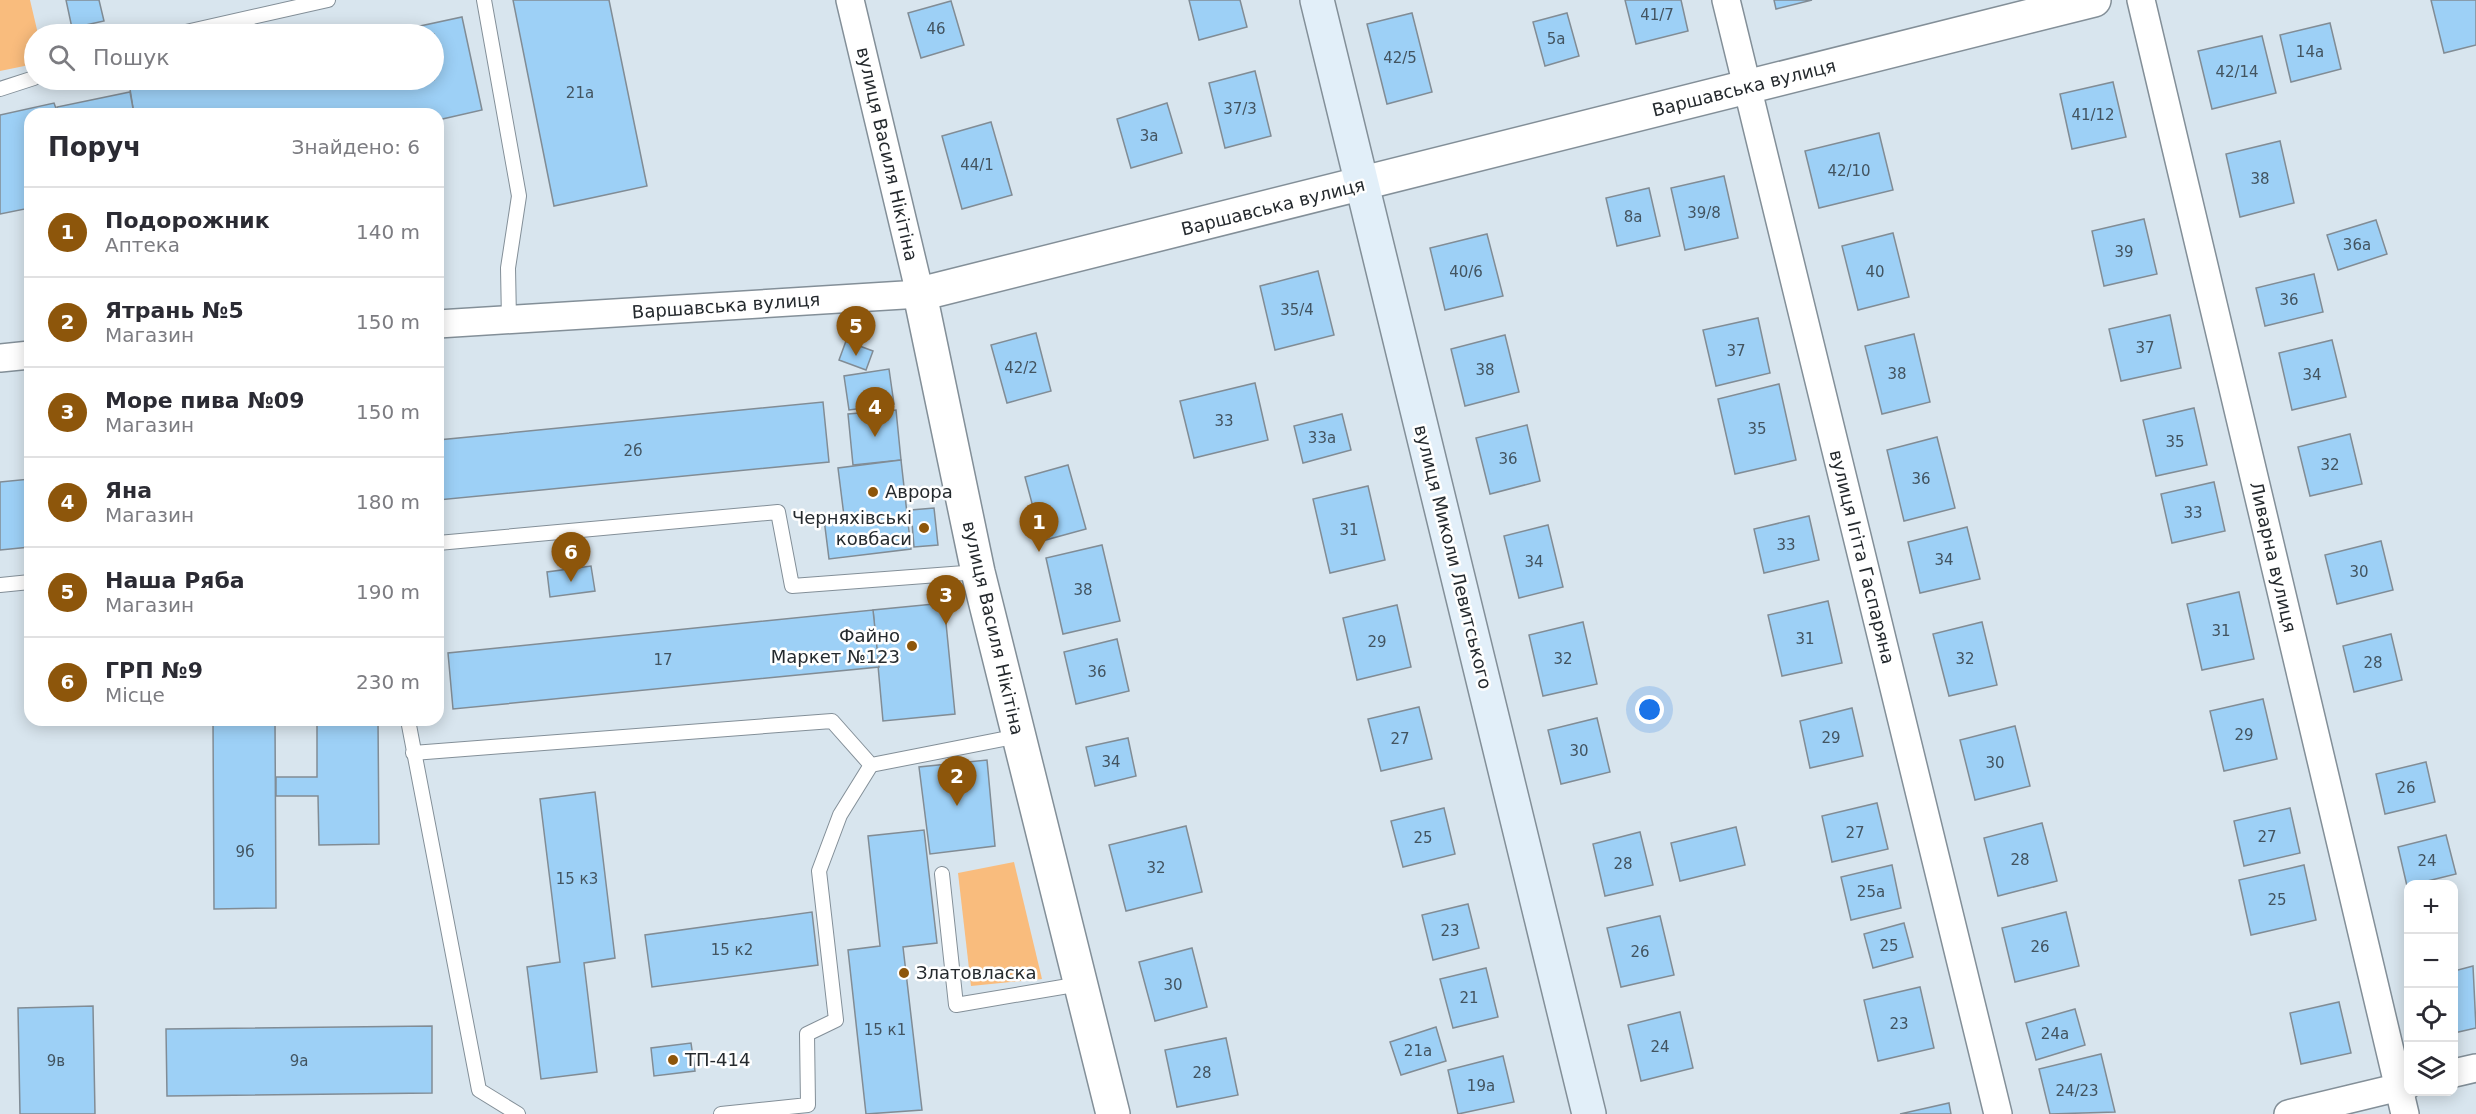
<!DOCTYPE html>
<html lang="uk">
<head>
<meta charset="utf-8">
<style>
  :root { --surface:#fff; --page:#f2f2f3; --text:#2b2b33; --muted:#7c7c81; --line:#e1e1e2; --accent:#8d560b }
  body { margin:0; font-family:"DejaVu Sans",sans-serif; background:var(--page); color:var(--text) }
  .controls { position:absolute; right:18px; bottom:18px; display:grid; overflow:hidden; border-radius:12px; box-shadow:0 3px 15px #0003 }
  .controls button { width:54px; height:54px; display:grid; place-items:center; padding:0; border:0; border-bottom:2px solid var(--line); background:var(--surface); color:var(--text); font:30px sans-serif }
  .you { position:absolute; left:1650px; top:710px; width:21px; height:21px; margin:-15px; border:4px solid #fff; border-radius:50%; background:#1a73e8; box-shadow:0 0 0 9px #1a73e833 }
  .badge { display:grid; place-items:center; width:39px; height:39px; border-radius:50%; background:var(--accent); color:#fff; font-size:20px; font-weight:700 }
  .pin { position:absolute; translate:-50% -50px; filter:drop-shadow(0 2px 3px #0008) }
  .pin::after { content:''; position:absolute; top:32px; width:21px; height:18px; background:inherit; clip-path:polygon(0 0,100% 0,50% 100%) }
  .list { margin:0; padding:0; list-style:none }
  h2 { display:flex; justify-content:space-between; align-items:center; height:78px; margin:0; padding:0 24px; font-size:26px }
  h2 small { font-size:20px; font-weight:400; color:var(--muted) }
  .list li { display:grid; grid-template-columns:39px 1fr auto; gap:18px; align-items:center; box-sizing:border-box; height:90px; padding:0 24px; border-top:2px solid var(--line) }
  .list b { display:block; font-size:22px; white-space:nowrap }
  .list p { margin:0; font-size:20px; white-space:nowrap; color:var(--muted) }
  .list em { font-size:20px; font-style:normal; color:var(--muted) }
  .icon { flex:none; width:33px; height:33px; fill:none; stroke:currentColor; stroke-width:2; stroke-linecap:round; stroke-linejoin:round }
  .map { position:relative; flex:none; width:2476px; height:1114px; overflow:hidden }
  .search { position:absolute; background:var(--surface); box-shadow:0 3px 15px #0003; left:24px; top:24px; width:420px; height:66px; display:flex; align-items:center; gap:15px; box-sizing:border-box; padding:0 21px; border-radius:33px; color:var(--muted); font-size:22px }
  .panel { position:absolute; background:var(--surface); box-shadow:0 3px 15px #0003; left:24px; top:108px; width:420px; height:618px; border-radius:18px }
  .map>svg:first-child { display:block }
</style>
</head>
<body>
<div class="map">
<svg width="2476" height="1114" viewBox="0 0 2476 1114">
  <rect width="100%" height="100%" fill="#d8e5ee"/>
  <g fill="#f9bc7d">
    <path d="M0,0h30l8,34h-4v30l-34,7z"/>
    <path d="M1014,862l28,117 -71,7 -13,-113z"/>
  </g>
  <g fill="#9dd0f6" stroke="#818c95" stroke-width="1.5">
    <path d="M66,0h33l5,21 -32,7z"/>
    <path d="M513,0h96l38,186 -93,20z"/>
    <path d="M1189,0h51l7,27 -48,13z"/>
    <path d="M1625,0h56l7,31 -52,13z"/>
    <path d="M1774,0h38l-36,9z"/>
    <path d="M2431,0h45v45l-32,8z"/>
    <path d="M951,1l13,44 -43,13 -13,-45z"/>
    <path d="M1412,13l20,79 -45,12 -20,-80z"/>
    <path d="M1567,13l12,43 -34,10 -12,-44z"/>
    <path d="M462,17l20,93 -44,10v-6h-304l-4,-25 45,-9h259v-46h-51z"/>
    <path d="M2330,23l11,46 -50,13 -11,-47z"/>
    <path d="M2262,36l14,57 -64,16 -14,-58z"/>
    <path d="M1255,71l16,65 -46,12 -16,-65z"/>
    <path d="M2113,82l13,55 -54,12 -12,-55z"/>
    <path d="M130,92l4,22h-76l-1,-7z"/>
    <path d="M54,103l4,11h-28v94l-30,6v-99z"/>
    <path d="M1167,103l15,50 -51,15 -14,-49z"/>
    <path d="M991,122l21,73 -50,14 -20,-73z"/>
    <path d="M1879,133l14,57 -74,18 -14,-57z"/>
    <path d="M2280,141l14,62 -54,14 -14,-63z"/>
    <path d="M1724,176l14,62 -53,12 -14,-62z"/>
    <path d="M1649,188l11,48 -43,10 -11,-48z"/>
    <path d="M2144,219l13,55 -53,12 -12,-55z"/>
    <path d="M2376,220l11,34 -49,16 -11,-35z"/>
    <path d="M1893,233l16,64 -51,13 -16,-64z"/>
    <path d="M1487,234l16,62 -58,14 -15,-62z"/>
    <path d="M1318,271l16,64 -59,15 -15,-64z"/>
    <path d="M2314,274l9,38 -58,14 -9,-38z"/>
    <path d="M2170,315l11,53 -60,13 -12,-52z"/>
    <path d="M1758,318l12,55 -54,13 -13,-56z"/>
    <path d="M1036,333l15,58 -44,12 -16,-58z"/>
    <path d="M1914,334l16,68 -48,12 -17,-68z"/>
    <path d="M1505,335l14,57 -54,14 -14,-57z"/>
    <path d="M2332,340l14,57 -54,13 -13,-57z"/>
    <path d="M846,341l27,10 -7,19 -27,-10z"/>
    <path d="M889,369l5,35 -45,6 -5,-34z"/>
    <path d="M1255,383l13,57 -74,18 -14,-57z"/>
    <path d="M1779,384l17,76 -61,14 -17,-75z"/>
    <path d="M823,402l6,60 -391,38v-60z"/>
    <path d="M2194,408l13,57 -51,11 -13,-56z"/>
    <path d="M896,410l5,50 -48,5 -5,-51z"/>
    <path d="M1342,414l9,36 -48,13 -9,-37z"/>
    <path d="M1527,425l13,56 -50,13 -14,-56z"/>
    <path d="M2350,434l12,50 -52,12 -12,-49z"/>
    <path d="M1937,437l18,71 -51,13 -17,-71z"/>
    <path d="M901,460l10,89 -82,10 -5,-40 20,-3 -6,-48z"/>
    <path d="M1068,465l18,64 -44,12 -17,-64z"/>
    <path d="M30,479v68l-30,3v-68z"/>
    <path d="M2214,482l11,49 -53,12 -11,-49z"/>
    <path d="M1368,486l17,74 -55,13 -17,-74z"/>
    <path d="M934,508l4,37 -24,2 -3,-37z"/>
    <path d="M1809,516l10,44 -55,13 -10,-44z"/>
    <path d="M1548,525l15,62 -44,11 -15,-62z"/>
    <path d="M1967,527l13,52 -60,14 -12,-51z"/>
    <path d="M2381,541l12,49 -56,14 -12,-49z"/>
    <path d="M1102,545l18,76 -57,13 -17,-76z"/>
    <path d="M591,566l4,25 -45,6 -3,-25z"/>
    <path d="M2239,592l15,67 -52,11 -15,-66z"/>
    <path d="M1828,601l14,62 -60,13 -14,-61z"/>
    <path d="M944,603l11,111 -72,7 -10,-111z"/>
    <path d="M1397,605l14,62 -54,13 -14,-62z"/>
    <path d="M873,610l6,57 -426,42 -5,-56z"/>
    <path d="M1583,622l14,62 -54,12 -14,-61z"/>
    <path d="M1982,622l15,63 -48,11 -16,-62z"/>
    <path d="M2391,634l11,46 -48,12 -11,-46z"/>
    <path d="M1117,639l12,52 -53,13 -12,-52z"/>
    <path d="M2263,699l14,60 -53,12 -14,-60z"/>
    <path d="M1419,707l13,52 -51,12 -13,-52z"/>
    <path d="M1852,708l11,48 -53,12 -10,-47z"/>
    <path d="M1597,718l13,54 -49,12 -13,-54z"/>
    <path d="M213,720h62l1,188 -62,1z"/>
    <path d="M317,720h61l1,124 -60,1 -1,-49h-42v-19h41z"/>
    <path d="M2015,726l15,60 -55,14 -15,-60z"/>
    <path d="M1128,738l8,38 -41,10 -9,-39z"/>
    <path d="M987,760l8,86 -65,8 -11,-87z"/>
    <path d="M2426,762l9,40 -50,12 -9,-40z"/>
    <path d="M595,792l20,166 -31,5 13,109 -56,7 -14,-112 33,-5 -20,-163z"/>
    <path d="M1877,803l11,46 -56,13 -10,-46z"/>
    <path d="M1444,808l11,46 -52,13 -12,-46z"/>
    <path d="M2290,808l10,45 -56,13 -10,-45z"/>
    <path d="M2042,823l15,58 -59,15 -14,-58z"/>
    <path d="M1186,826l16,66 -76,19 -17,-66z"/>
    <path d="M1736,827l9,38 -65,16 -9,-38z"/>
    <path d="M924,830l13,113 -34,4 19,163 -56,4 -18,-164 32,-4 -12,-110z"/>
    <path d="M1640,832l13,53 -48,11 -12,-52z"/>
    <path d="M2446,835l10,39 -49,12 -9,-39z"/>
    <path d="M1892,865l9,43 -50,12 -10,-43z"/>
    <path d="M2304,865l12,55 -65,15 -12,-55z"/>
    <path d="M1468,904l11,44 -46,12 -11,-45z"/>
    <path d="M812,912l6,53 -166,22 -7,-52z"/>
    <path d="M2066,912l13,54 -64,16 -13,-54z"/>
    <path d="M1660,916l14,59 -53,12 -14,-59z"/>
    <path d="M1904,923l9,34 -40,11 -9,-34z"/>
    <path d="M1192,948l15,59 -52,14 -16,-59z"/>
    <path d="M2473,966l3,62 -22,5v-62z"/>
    <path d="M1486,968l12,49 -45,11 -13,-49z"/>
    <path d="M1920,987l14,61 -56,13 -14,-61z"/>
    <path d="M2339,1002l12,51 -50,11 -11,-51z"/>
    <path d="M93,1006l2,108h-75l-2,-106z"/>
    <path d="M2075,1009l10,36 -49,15 -10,-37z"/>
    <path d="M1680,1012l13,56 -52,13 -13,-56z"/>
    <path d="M432,1026v67l-265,3 -1,-67z"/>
    <path d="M1436,1027l10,34 -45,14 -11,-33z"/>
    <path d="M1226,1038l12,57 -61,12 -12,-57z"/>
    <path d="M691,1043l4,28 -41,5 -3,-28z"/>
    <path d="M2101,1054l14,58 -65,2 -11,-45z"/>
    <path d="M1503,1056l11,46 -56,12 -10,-44z"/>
    <path d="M1949,1103l2,11h-51z"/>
  </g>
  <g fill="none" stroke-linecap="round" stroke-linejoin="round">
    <g stroke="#838f98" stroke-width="16">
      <g id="service">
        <path d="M484,0l35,196 -11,72 1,52"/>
        <path d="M177,34l151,-34"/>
        <path d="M0,89l34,-11"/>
        <path d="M438,543l340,-31 14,74 186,-14"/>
        <path d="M0,585l30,-3"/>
        <path d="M408,720l71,370 39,24"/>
        <path d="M413,753l419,-32 39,44 147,-29"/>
        <path d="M942,874l14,131 124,-21"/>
        <path d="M721,1114l87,-9 -1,-71 29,-14 -17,-149 21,-56 31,-50"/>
      </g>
    </g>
    <g stroke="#838f98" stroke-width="30">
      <g id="minor">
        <path d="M1726,0l272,1114"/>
        <path d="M2141,0l264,1114"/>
        <path d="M438,324l482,-30 -70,-294"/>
        <path d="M0,358l30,-3"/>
        <path d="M2454,1073l22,-5"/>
        <path d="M2288,1114l120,-29"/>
      </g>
    </g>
    <g stroke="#838f98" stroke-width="36">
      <path id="tertiary" d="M1113,1114l-135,-542 -58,-278 1174,-294"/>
    </g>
    <g stroke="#838f98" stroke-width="36">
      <path id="secondary" d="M1317,0l272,1114"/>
    </g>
    <use href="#service" stroke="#fff" stroke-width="14"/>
    <use href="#minor" stroke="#fff" stroke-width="27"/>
    <use href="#tertiary" stroke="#fff" stroke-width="33"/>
    <use href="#secondary" stroke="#e2eff9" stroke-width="33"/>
  </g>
  <g fill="#8d560b" stroke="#fff" stroke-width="2">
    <circle cx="873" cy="492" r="6"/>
    <circle cx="924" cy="528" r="6"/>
    <circle cx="912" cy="646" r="6"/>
    <circle cx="904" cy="973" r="6"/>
    <circle cx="673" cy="1060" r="6"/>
  </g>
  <g text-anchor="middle" stroke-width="5" stroke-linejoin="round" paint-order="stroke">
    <g font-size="15" fill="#435460">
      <text x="1657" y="20">41/7</text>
      <text x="936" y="34">46</text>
      <text x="1556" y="44">5а</text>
      <text x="2310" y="57">14а</text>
      <text x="1400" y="63">42/5</text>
      <text x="2237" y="77">42/14</text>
      <text x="580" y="98">21а</text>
      <text x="1240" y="114">37/3</text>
      <text x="2093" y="120">41/12</text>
      <text x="1149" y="141">3а</text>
      <text x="977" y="170">44/1</text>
      <text x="1849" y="176">42/10</text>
      <text x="2260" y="184">38</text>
      <text x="1704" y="218">39/8</text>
      <text x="1633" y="222">8а</text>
      <text x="2357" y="250">36а</text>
      <text x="2124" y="257">39</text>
      <text x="1466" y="277">40/6</text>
      <text x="1875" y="277">40</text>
      <text x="2289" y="305">36</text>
      <text x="1297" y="315">35/4</text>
      <text x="2145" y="353">37</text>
      <text x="1736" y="356">37</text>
      <text x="1021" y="373">42/2</text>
      <text x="1485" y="375">38</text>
      <text x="1897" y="379">38</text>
      <text x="2312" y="380">34</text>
      <text x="1224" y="426">33</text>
      <text x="1757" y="434">35</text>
      <text x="1322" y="443">33а</text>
      <text x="2175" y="447">35</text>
      <text x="633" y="456">2б</text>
      <text x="1508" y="464">36</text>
      <text x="2330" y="470">32</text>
      <text x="1921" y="484">36</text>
      <text x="2193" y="518">33</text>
      <text x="1349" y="535">31</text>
      <text x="1786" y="550">33</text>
      <text x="1944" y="565">34</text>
      <text x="1534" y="567">34</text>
      <text x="2359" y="577">30</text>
      <text x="1083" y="595">38</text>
      <text x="2221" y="636">31</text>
      <text x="1805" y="644">31</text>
      <text x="1377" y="647">29</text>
      <text x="1563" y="664">32</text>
      <text x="1965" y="664">32</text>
      <text x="663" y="665">17</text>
      <text x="2373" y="668">28</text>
      <text x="1097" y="677">36</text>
      <text x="2244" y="740">29</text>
      <text x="1831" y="743">29</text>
      <text x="1400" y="744">27</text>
      <text x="1579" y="756">30</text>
      <text x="1111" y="767">34</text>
      <text x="1995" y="768">30</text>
      <text x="2406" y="793">26</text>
      <text x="1855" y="838">27</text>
      <text x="2267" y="842">27</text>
      <text x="1423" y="843">25</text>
      <text x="245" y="857">9б</text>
      <text x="2020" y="865">28</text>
      <text x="2427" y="866">24</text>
      <text x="1623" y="869">28</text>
      <text x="1156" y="873">32</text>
      <text x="577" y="884">15 к3</text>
      <text x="1871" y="897">25а</text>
      <text x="2277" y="905">25</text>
      <text x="1450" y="936">23</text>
      <text x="1889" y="951">25</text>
      <text x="2040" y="952">26</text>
      <text x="732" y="955">15 к2</text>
      <text x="1640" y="957">26</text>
      <text x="1173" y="990">30</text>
      <text x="1469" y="1003">21</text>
      <text x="1899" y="1029">23</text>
      <text x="885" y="1035">15 к1</text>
      <text x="2055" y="1039">24а</text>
      <text x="1660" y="1052">24</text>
      <text x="1418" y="1056">21а</text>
      <text x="56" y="1066">9в</text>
      <text x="299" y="1066">9а</text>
      <text x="1202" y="1078">28</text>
      <text x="1481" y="1091">19а</text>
      <text x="2077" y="1096">24/23</text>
    </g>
    <g font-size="18" fill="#252a2e" stroke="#fff">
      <text transform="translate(1744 88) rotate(-14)" y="6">Варшавська вулиця</text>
      <text transform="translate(887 154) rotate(77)" y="6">вулиця Василя Нікітіна</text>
      <text transform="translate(1273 207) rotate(-14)" y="6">Варшавська вулиця</text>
      <text transform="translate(726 306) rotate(-4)" y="6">Варшавська вулиця</text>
      <text transform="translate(1453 557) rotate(76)" y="6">вулиця Миколи Левитського</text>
      <text transform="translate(1862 557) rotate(76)" y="6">вулиця Ігіта Гаспаряна</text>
      <text transform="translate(2273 557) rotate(77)" y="6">Ливарна вулиця</text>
      <text transform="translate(993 628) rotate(77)" y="6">вулиця Василя Нікітіна</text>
    </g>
    <g font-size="18" fill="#252a2e" stroke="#fff" text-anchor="start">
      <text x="885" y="498">Аврора</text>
      <text x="912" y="524" text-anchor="end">Черняхівські<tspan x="912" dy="21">ковбаси</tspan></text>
      <text x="900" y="642" text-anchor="end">Файно<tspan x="900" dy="21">Маркет №123</tspan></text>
      <text x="916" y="979">Златовласка</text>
      <text x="685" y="1066">ТП-414</text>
    </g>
  </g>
</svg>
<div class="controls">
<button>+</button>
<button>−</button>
<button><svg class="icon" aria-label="locate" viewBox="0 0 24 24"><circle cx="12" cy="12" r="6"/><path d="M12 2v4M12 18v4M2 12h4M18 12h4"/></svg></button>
<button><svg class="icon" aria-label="layers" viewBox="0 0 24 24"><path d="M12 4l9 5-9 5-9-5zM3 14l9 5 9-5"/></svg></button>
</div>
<div class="you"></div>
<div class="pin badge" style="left:1039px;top:552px">1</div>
<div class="pin badge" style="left:957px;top:806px">2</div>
<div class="pin badge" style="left:946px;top:625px">3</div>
<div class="pin badge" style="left:875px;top:437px">4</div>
<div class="pin badge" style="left:856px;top:356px">5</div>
<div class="pin badge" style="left:571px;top:582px">6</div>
<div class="search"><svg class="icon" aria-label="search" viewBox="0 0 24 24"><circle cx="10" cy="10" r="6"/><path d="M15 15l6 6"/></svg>Пошук</div>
<section class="panel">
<h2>Поруч<small>Знайдено: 6</small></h2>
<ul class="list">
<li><span class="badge">1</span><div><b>Подорожник</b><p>Аптека</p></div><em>140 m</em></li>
<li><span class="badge">2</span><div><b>Ятрань №5</b><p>Магазин</p></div><em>150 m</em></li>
<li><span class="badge">3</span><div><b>Море пива №09</b><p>Магазин</p></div><em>150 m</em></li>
<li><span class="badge">4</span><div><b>Яна</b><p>Магазин</p></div><em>180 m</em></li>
<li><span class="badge">5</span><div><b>Наша Ряба</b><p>Магазин</p></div><em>190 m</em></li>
<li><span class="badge">6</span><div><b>ГРП №9</b><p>Місце</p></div><em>230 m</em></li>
</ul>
</section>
</div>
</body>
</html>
